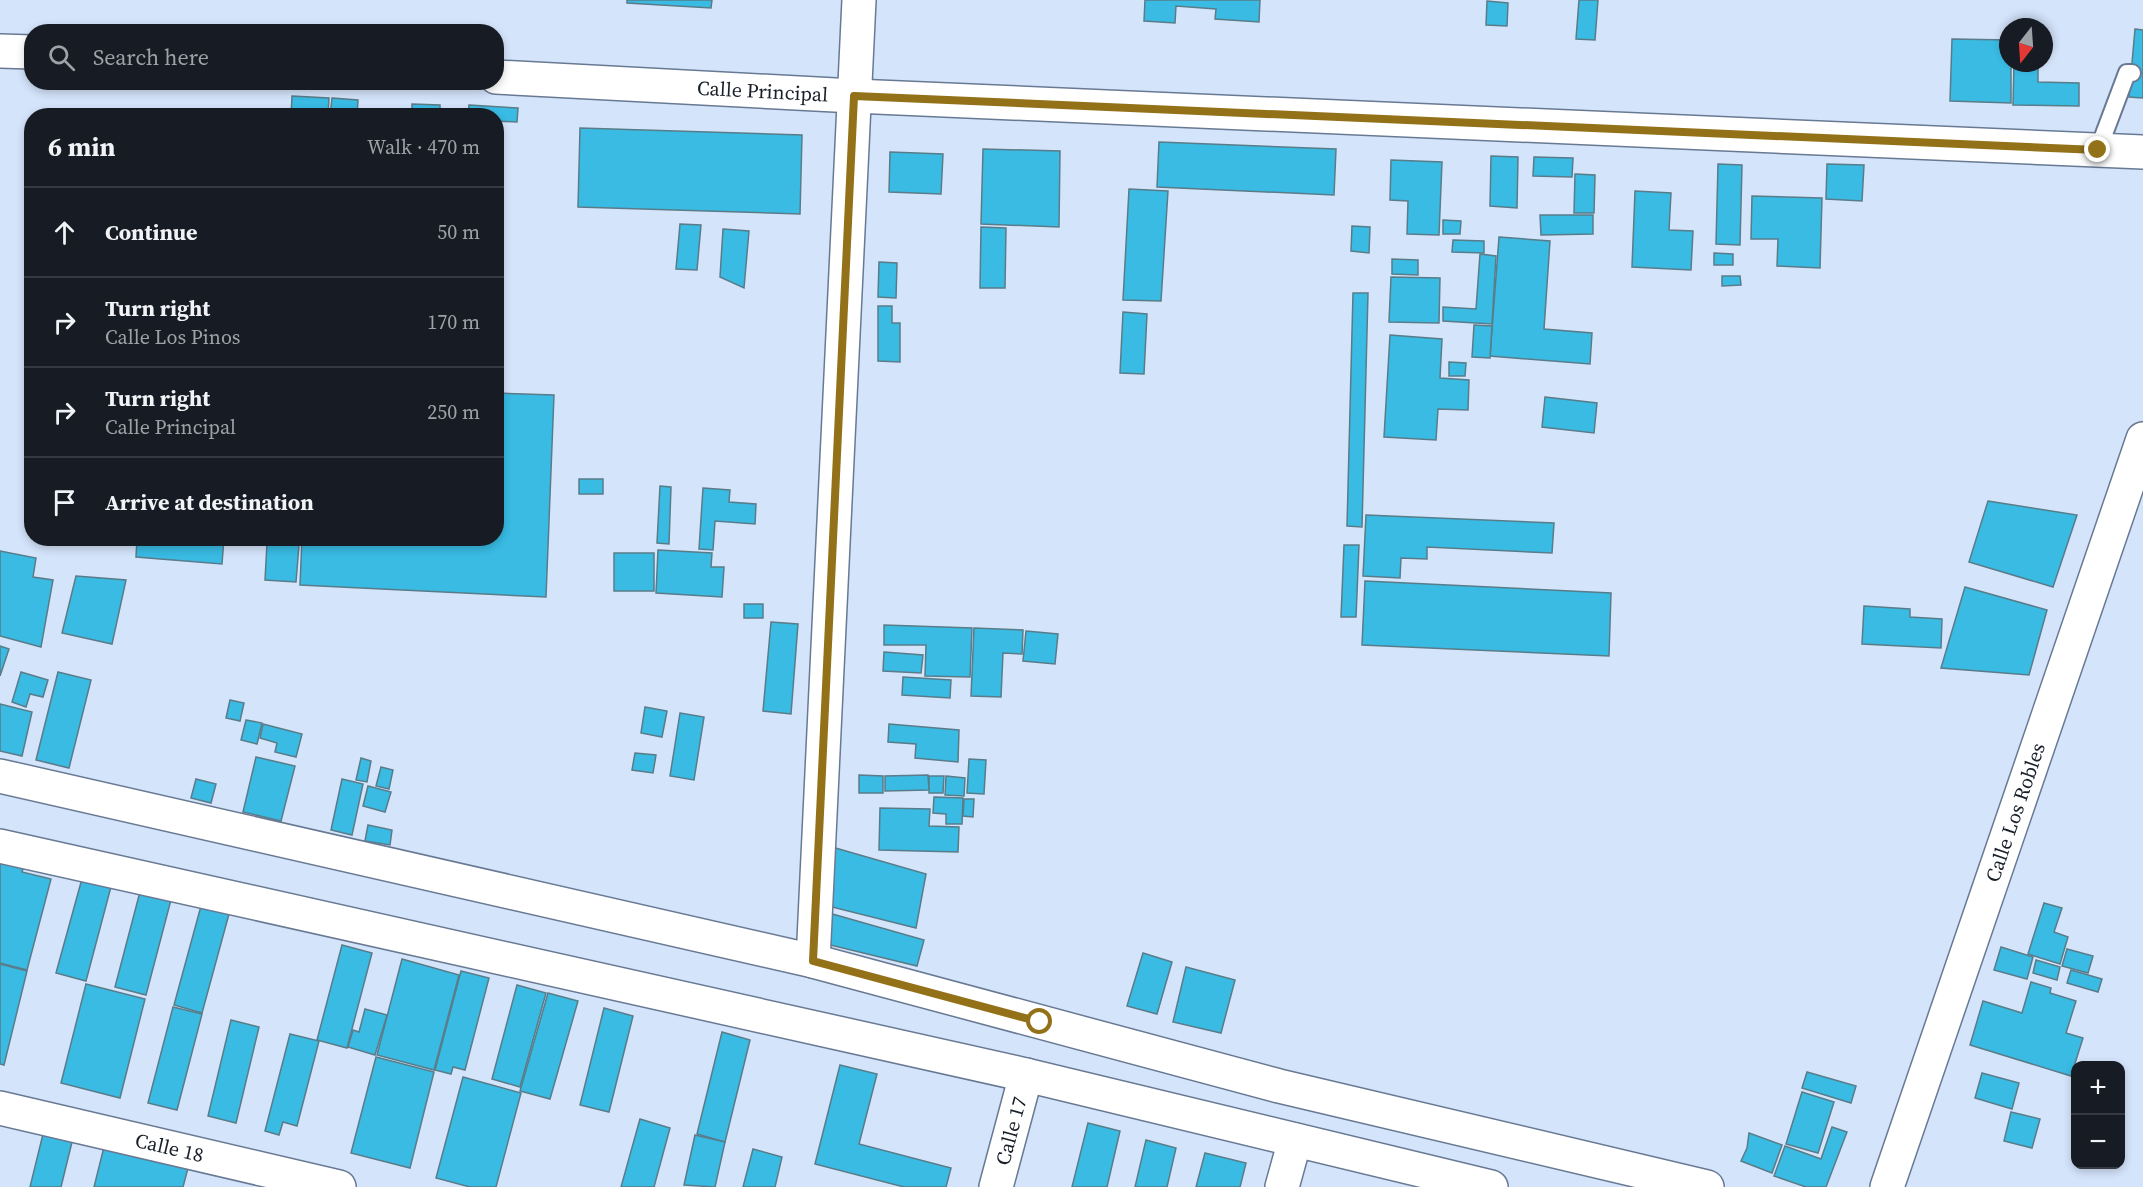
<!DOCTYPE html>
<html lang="en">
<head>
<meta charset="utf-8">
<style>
  :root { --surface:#171b24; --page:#20242c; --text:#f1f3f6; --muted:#9ea1a6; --line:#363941 }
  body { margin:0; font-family:"Source Serif 4",serif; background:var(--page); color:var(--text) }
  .controls { position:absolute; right:18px; bottom:18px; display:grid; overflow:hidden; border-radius:12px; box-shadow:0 3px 9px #0003 }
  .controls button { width:54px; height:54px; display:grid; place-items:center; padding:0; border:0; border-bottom:2px solid var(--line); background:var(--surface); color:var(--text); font:30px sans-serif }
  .compass { position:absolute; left:1999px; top:18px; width:54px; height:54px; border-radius:50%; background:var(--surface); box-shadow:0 3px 9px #0003; rotate:197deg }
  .stop { position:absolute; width:18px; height:18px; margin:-14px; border:4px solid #937118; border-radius:50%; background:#fff }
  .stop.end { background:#937118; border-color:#fff; box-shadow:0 2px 6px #0008 }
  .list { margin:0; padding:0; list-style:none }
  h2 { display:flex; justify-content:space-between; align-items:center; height:78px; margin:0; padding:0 24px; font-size:26px }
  h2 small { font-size:20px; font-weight:400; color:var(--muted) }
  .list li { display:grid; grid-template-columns:39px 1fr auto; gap:18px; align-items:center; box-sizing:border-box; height:90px; padding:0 24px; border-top:2px solid var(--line) }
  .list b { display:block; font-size:22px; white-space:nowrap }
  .list p { margin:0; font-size:20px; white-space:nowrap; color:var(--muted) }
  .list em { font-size:20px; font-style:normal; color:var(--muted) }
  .icon { flex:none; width:33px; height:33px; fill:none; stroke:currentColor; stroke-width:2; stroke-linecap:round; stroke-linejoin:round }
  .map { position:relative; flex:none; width:2143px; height:1187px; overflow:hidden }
  .search { position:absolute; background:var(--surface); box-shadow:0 3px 9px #0003; left:24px; top:24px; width:480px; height:66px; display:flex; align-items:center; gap:15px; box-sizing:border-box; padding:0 21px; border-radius:24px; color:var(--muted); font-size:22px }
  .panel { position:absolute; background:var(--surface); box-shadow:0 3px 9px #0003; left:24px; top:108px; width:480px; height:438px; border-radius:24px }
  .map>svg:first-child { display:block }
</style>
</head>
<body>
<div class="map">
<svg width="2143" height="1187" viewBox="0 0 2143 1187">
  <rect width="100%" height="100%" fill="#d4e4fb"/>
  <g fill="#39bbe4" stroke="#597c89" stroke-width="1.5">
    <path d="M627,0h85l-1,8 -84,-5z"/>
    <path d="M1145,0h115l-1,22 -44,-3 1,-10 -40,-3 -1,17 -31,-2z"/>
    <path d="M1579,0h19l-3,40 -19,-1z"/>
    <path d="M1487,1l21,2 -1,23 -21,-1z"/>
    <path d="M2135,29l8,1v68l-14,-1z"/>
    <path d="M1952,39l56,1v23h3v40l-61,-2z"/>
    <path d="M2014,63h24v19l41,1v23l-66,-1z"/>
    <path d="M292,96l37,2 -1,18h-37z"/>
    <path d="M332,98l26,2 -1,16h-27z"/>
    <path d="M412,104l28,1v11h-28z"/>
    <path d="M469,105l49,3 -1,14 -21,-1v-5h-28z"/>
    <path d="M580,128l222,7 -2,79 -222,-7z"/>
    <path d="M1159,142l177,7 -2,46 -177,-8z"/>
    <path d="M983,149l77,2 -1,76 -78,-3z"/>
    <path d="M890,152l53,2 -2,40 -52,-2z"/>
    <path d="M1491,156l27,1 -1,51 -27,-2z"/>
    <path d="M1534,157l39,1 -1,19 -39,-1z"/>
    <path d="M1391,160l51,2 -3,73 -32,-1 1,-33 -18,-1z"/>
    <path d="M1718,164l24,1 -2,80 -24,-1z"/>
    <path d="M1827,164l37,1 -2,36 -36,-2z"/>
    <path d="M1575,174l20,1 -1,38h-20z"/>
    <path d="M1129,189l39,2 -7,110 -38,-1z"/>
    <path d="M1635,191l36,2 -2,37 24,1 -2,39 -59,-3z"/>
    <path d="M1752,196l70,2 -2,70 -43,-2 1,-27h-27z"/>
    <path d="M1540,215h53v19l-52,1z"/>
    <path d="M1443,220l18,1 -1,13h-17z"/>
    <path d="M680,224l21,1 -4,45 -21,-1z"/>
    <path d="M1352,226l18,1 -1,26 -18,-2z"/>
    <path d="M981,227l25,1 -1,60h-25z"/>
    <path d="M723,229l26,2 -5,57 -24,-11z"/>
    <path d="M1499,237l51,4 -6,88 48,4 -2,31 -100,-8z"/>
    <path d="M1453,240l31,1v12l-32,-1z"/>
    <path d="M1714,253l19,1v11h-19z"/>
    <path d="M1480,254l16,2 -4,68 -49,-3v-14l33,2z"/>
    <path d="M1392,259l26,1v15l-26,-1z"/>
    <path d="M879,262l18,1 -1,35 -18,-1z"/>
    <path d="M1722,276h18l1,9 -19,1z"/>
    <path d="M1391,277l49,1 -1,45 -50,-1z"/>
    <path d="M1353,293h15l-6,234 -15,-1z"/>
    <path d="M878,306h14v17h8v39l-22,-1z"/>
    <path d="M1123,312l24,2 -3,60 -24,-1z"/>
    <path d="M1474,325l18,1 -2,32 -18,-1z"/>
    <path d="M1390,335l52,4 -2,39 29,2 -1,30 -30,-1 -2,31 -52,-3z"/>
    <path d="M1449,362l17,1 -1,13h-16z"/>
    <path d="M496,393l58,2 -8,202 -246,-12 2,-47h194z"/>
    <path d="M1545,397l52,6 -3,30 -52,-6z"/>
    <rect x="579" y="479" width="24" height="15"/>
    <path d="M660,486l11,1 -2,57 -12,-1z"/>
    <path d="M703,488l27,2 -1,12 27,2 -1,20 -40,-3 -2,29 -14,-1z"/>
    <path d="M1988,501l89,14 -24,72 -84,-25z"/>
    <path d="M1366,515l188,8 -2,30 -125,-6v12l-26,-1 -1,20 -37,-2z"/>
    <path d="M137,538h87l-2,26 -86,-7z"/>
    <path d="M267,543l32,2 -3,37 -31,-2z"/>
    <path d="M1344,545h15l-3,72h-15z"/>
    <path d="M658,550l54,3 -1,14h13l-2,30 -66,-4z"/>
    <path d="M0,551l36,7 -3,19 20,3 -12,67 -41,-11z"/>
    <rect x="614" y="553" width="40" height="38"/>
    <path d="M76,576l50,4 -14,64 -50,-11z"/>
    <path d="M1365,581l246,12 -2,63 -247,-11z"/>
    <path d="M1965,587l82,23 -18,65 -88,-7z"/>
    <rect x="744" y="604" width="19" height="14"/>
    <path d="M1864,606l46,3v8l32,2 -1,29 -79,-4z"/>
    <path d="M771,622l27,2 -7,90 -28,-3z"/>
    <path d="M884,625l88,3 -2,49 -45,-1 1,-31h-42z"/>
    <path d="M974,628l49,2 -1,24 -19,-1 -2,44 -30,-1z"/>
    <path d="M1026,631l32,3 -3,30 -32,-3z"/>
    <path d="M0,646l9,3 -9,27z"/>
    <path d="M884,652l39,3 -2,18 -38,-2z"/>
    <path d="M21,672l27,8 -5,17 -13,-3 -4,13 -14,-5z"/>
    <path d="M58,672l33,8 -22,88 -33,-8z"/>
    <path d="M903,677l48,3 -1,18 -48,-3z"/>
    <path d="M230,700l14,3 -4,18 -14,-3z"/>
    <path d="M0,704l32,8 -10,44 -22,-5z"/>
    <path d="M645,707l22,4 -5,26 -21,-4z"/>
    <path d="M680,713l24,4 -10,63 -24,-4z"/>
    <path d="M246,720l16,3 -5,21 -16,-4z"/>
    <path d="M263,724l39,10 -6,23 -21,-5 2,-9 -17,-5z"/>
    <path d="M889,724l70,6 -1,32 -43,-4 1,-14 -28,-2z"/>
    <path d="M635,753l21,2 -3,18 -21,-3z"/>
    <path d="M256,757l39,9 -14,55 -38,-9z"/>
    <path d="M361,758l10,3 -4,21 -11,-2z"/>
    <path d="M969,759l17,1 -2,34 -17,-1z"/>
    <path d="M381,767l12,3 -4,19 -13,-3z"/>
    <path d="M859,775l24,1v17h-24z"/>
    <path d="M928,775l1,15 -44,1v-15z"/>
    <path d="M929,776h15l-1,17h-14z"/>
    <path d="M946,776l19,2 -1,18 -19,-1z"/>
    <path d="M196,779l20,5 -5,19 -20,-5z"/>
    <path d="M342,779l21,5 -11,51 -21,-5z"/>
    <path d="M368,786l23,6 -6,20 -22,-6z"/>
    <path d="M934,797l29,1 -1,26h-16v-10l-13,-1z"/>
    <path d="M964,799h10l-1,18 -10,-1z"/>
    <path d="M880,808l50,1 -1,17 30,1 -1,25 -79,-2z"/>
    <path d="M368,825l24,5 -2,15 -25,-4z"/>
    <path d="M832,847l94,27 -10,54 -88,-22z"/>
    <path d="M0,859l24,6 -2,7 29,7 -24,91 -27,-7z"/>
    <path d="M83,875l29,8 -26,98 -30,-8z"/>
    <path d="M141,888l31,8 -26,99 -31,-8z"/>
    <path d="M2044,903l18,5 -8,24 14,5 -8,27 -32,-10z"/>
    <path d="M201,906l28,8 -27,99 -28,-8z"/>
    <path d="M829,913l95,27 -7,26 -95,-23z"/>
    <path d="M342,945l30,8 -25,95 -30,-8z"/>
    <path d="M2001,947l32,10 -6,22 -33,-9z"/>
    <path d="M2067,949l26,7 -5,17 -26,-7z"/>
    <path d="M1143,953l29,9 -15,52 -30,-8z"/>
    <path d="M402,959l57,16 -25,95 -57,-15z"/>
    <path d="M2036,960l24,7 -3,13 -24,-7z"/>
    <path d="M0,964l27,7 -23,94 -4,-1z"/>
    <path d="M1186,967l49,13 -14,53 -48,-11z"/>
    <path d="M2071,970l31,9 -4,13 -31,-9z"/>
    <path d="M461,971l28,7 -24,92 -12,-3 -2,7 -16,-4z"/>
    <path d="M2031,982l20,6 -1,5 26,8 -10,32 17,5 -12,38 -101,-31 13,-44 39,12z"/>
    <path d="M86,984l59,15 -25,99 -59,-15z"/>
    <path d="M517,985l29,8 -26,94 -28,-8z"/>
    <path d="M548,993l30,8 -28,98 -30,-8z"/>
    <path d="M173,1007l29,7 -25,96 -29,-7z"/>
    <path d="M604,1008l29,8 -24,96 -29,-7z"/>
    <path d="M365,1009l22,6 -12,40 -27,-8 5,-17 6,2z"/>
    <path d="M231,1020l28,7 -23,96 -28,-7z"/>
    <path d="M722,1032l28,8 -25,102 -28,-8z"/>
    <path d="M290,1034l29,7 -22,85 -14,-4 -4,13 -14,-4z"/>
    <path d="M376,1057l58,15 -24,96 -59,-15z"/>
    <path d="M840,1065l37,9 -18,70 92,24 -5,19h-42l-89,-23z"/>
    <path d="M1807,1072l49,14 -5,17 -49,-15z"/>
    <path d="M1982,1073l37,10 -7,26 -37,-11z"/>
    <path d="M463,1077l58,16 -25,94h-26l-34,-9z"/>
    <path d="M1802,1092l32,10 -16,51 -32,-9z"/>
    <path d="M2011,1112l29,7 -8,29 -28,-7z"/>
    <path d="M640,1119l30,9 -16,59h-33z"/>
    <path d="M1088,1123l32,8 -13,56h-35z"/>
    <path d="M1832,1127l15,5 -21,55h-20l-32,-11 11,-30 36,13z"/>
    <path d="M44,1130l29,8 -12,49h-31z"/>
    <path d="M1749,1133l33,12 -10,28 -31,-12 6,-13z"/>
    <path d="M695,1135l30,7 -10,45 -31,-2z"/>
    <path d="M1146,1140l30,8 -9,39h-32z"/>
    <path d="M104,1147l84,21 -5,19h-89z"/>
    <path d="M753,1149l29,8 -7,30h-32z"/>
    <path d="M1205,1153l41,10 -6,24h-44z"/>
  </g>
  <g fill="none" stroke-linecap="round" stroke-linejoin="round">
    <g stroke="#687993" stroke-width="20">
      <path id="service" d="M2098,150l29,-77h5"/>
    </g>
    <g stroke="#687993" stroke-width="36">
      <g id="minor">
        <path d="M0,776l813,185 466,125 428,101"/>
        <path d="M0,846l1026,229 465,112"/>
        <path d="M813,961l46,-961"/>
        <path id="s1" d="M0,1108l339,79"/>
        <path id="s2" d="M996,1187l30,-112"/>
        <path d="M1282,1187l13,-47"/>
        <path id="s3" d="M1887,1187l256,-748"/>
      </g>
    </g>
    <g stroke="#687993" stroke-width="36">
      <g id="tertiary">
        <path d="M0,51l32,1"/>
        <path id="s4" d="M496,77l358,19 1289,56"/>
      </g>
    </g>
    <use href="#service" stroke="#fff" stroke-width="16"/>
    <use href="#minor" stroke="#fff" stroke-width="33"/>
    <use href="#tertiary" stroke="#fff" stroke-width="33"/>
  </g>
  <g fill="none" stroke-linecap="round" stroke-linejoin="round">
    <path stroke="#937118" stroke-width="8" d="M1040,1022l-227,-61 41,-865 1244,54"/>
  </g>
  <g text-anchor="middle" stroke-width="5" stroke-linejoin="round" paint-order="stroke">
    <g font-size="20" fill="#181f29" stroke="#d4e4fb">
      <text dy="7" stroke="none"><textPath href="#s4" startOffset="267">Calle Principal</textPath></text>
      <text dy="7" stroke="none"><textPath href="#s3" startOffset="396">Calle Los Robles</textPath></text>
      <text dy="7" stroke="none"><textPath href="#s2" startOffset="58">Calle 17</textPath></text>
      <text dy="7" stroke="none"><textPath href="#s1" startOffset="174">Calle 18</textPath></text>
    </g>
  </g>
</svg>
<div class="controls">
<button>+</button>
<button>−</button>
</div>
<svg class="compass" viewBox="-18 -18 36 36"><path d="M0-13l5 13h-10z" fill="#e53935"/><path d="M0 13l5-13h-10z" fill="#9ea1a6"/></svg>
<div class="stop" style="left:1040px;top:1022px"></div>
<div class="stop end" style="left:2098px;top:150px"></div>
<div class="search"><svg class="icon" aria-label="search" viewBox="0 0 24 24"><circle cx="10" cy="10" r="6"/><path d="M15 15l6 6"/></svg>Search here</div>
<section class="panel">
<h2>6 min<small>Walk · 470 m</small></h2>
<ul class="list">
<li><svg class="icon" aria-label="ahead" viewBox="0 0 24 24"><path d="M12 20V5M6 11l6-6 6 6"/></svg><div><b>Continue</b></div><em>50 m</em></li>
<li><svg class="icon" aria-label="right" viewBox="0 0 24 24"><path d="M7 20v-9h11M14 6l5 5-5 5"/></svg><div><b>Turn right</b><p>Calle Los Pinos</p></div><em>170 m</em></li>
<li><svg class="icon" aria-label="right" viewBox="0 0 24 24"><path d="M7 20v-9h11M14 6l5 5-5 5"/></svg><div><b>Turn right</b><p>Calle Principal</p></div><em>250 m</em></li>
<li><svg class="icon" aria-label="arrive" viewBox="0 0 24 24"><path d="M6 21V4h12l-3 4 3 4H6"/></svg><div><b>Arrive at destination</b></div></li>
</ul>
</section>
</div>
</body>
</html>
